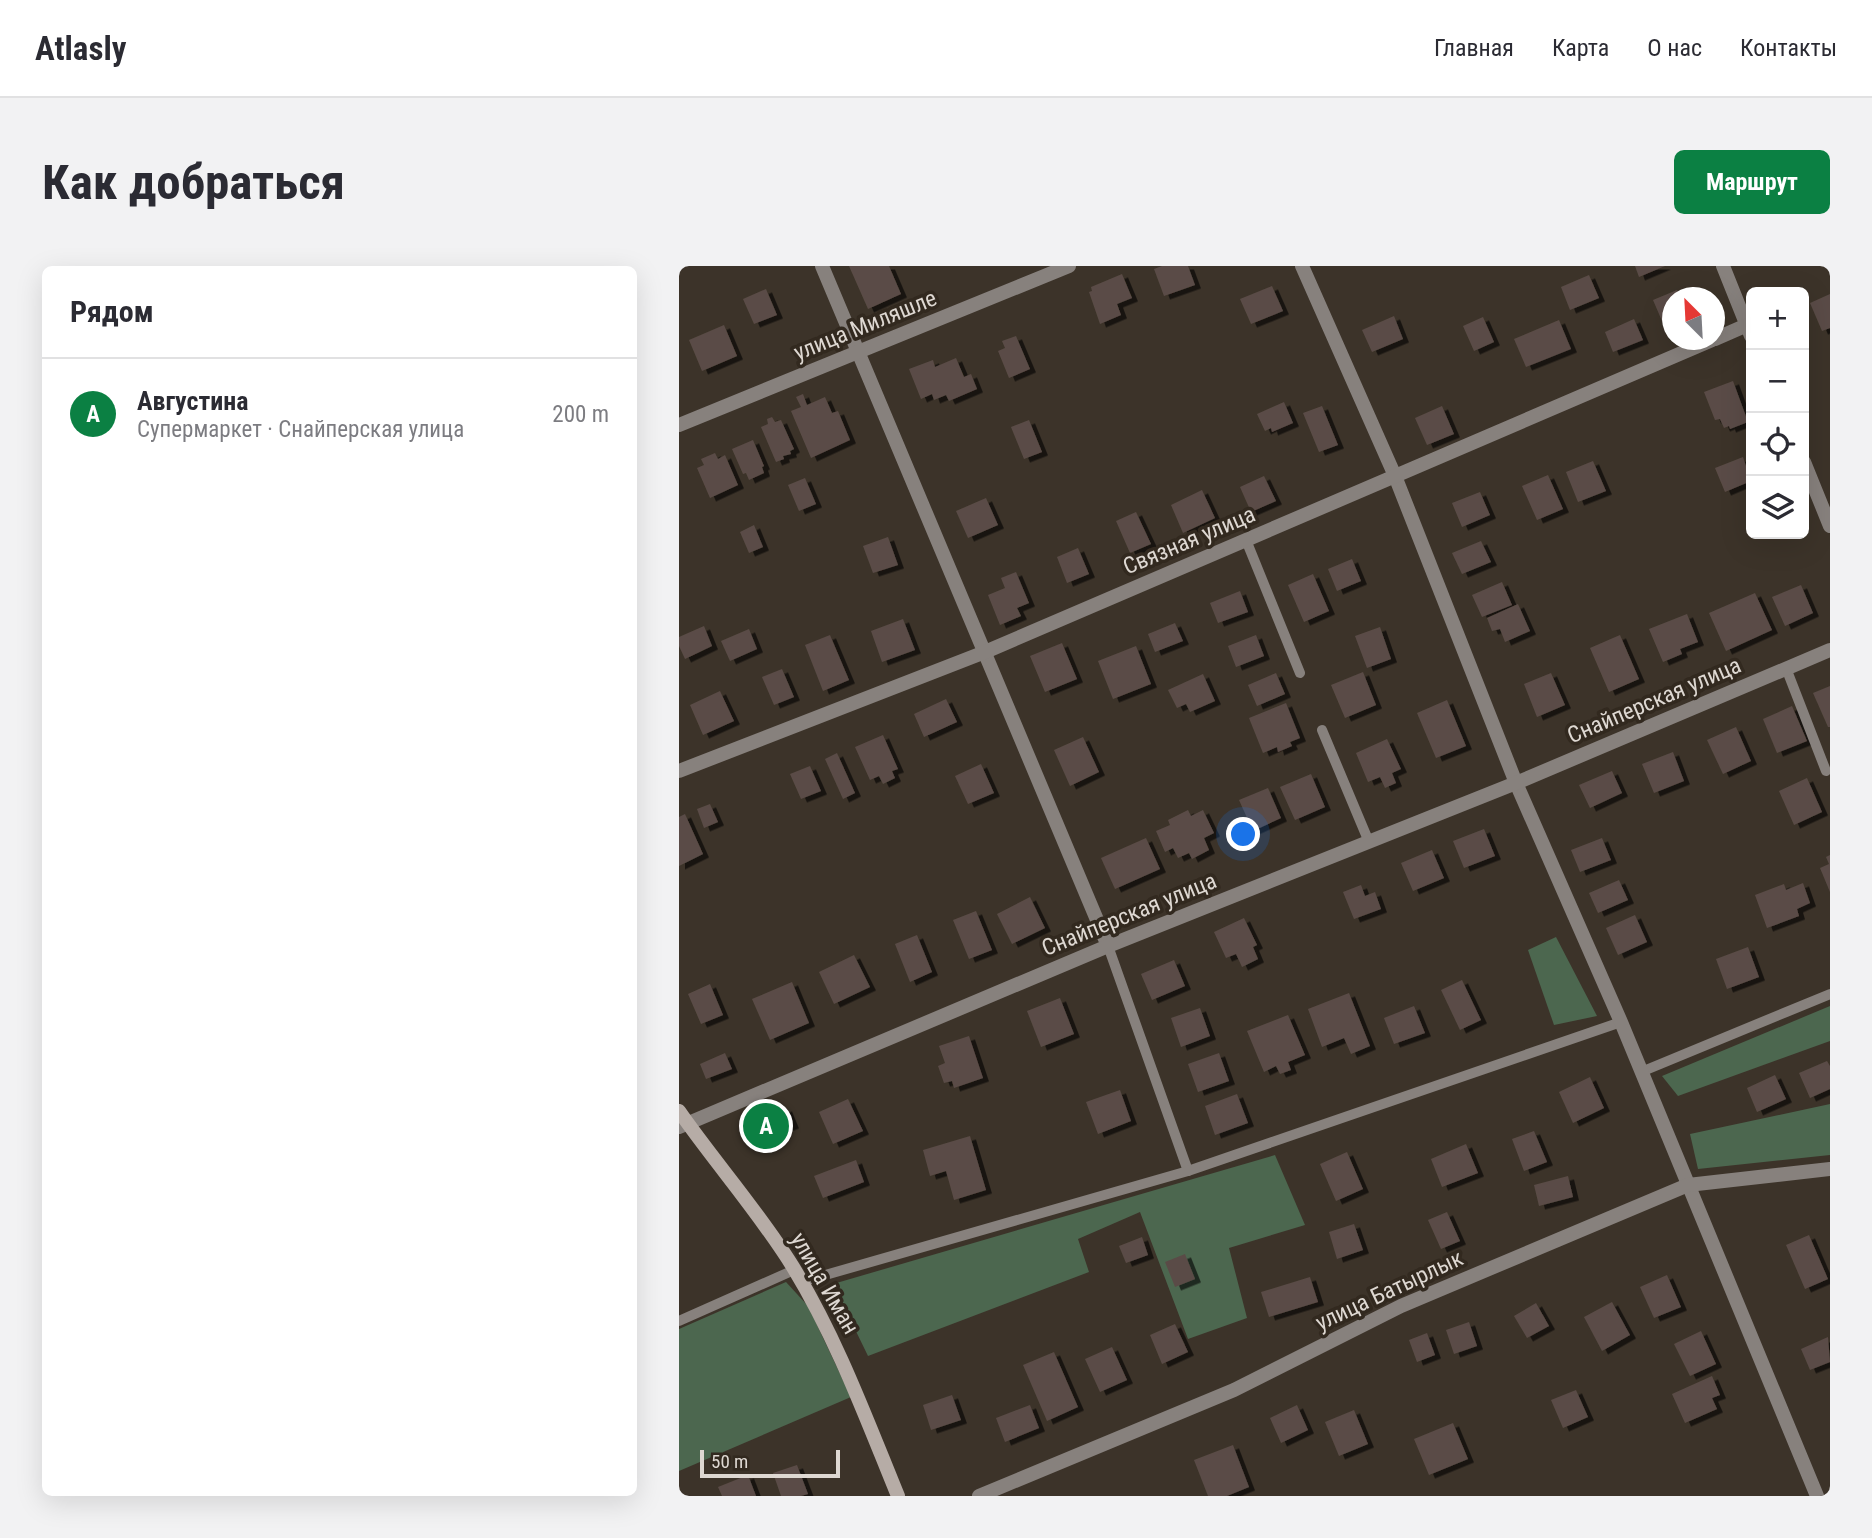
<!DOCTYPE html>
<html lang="ru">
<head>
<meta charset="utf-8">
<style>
  :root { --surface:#fff; --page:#f2f2f3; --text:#2b2b33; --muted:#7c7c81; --line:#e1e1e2; --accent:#0b8043 }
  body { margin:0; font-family:"Roboto Condensed",sans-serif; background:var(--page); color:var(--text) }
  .controls { position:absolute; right:21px; top:21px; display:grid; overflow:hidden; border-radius:10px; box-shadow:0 7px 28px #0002 }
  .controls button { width:63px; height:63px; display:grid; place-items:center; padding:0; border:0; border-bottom:2px solid var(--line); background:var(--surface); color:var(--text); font:35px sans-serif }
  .compass { position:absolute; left:983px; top:21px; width:63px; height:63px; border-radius:50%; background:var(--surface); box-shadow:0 7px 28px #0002; rotate:336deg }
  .scale { position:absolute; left:21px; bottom:18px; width:140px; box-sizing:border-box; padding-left:7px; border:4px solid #ded8d2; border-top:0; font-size:19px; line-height:24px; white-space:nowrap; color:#ded8d2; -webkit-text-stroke:5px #32291f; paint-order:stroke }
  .you { position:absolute; left:565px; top:569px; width:24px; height:24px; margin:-18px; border:5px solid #fff; border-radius:50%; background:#1a73e8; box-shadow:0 0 0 10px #1a73e833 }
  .badge { display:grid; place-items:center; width:46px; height:46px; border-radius:50%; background:var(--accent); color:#fff; font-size:23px; font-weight:700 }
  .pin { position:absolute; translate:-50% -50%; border:4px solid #fff; box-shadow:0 2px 7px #0006 }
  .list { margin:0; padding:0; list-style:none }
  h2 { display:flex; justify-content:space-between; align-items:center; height:91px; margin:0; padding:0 28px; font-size:30px }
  h2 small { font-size:23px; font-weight:400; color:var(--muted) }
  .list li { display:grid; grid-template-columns:46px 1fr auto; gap:21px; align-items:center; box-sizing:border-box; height:112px; padding:0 28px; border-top:2px solid var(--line) }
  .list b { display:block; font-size:26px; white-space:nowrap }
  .list p { margin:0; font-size:23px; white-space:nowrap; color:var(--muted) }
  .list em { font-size:23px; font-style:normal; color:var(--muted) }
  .icon { flex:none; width:38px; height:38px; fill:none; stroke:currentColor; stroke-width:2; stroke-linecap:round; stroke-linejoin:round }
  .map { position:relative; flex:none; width:1151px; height:1230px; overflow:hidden; border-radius:10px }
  header { display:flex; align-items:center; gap:42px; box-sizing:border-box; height:98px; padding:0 35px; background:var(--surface); border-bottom:2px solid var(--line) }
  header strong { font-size:33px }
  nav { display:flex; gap:38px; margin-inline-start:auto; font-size:24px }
  .intro { display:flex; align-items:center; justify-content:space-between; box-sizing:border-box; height:168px; padding:0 42px }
  h1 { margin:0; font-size:49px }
  .button { padding:18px 32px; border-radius:10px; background:var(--accent); color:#fff; font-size:24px; font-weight:700 }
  main { display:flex; gap:42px; padding:0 42px }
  aside { flex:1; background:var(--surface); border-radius:10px; box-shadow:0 7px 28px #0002 }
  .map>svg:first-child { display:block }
</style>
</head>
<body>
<header>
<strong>Atlasly</strong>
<nav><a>Главная</a><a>Карта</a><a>О нас</a><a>Контакты</a></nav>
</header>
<div class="intro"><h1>Как добраться</h1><a class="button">Маршрут</a></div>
<main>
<aside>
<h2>Рядом<small></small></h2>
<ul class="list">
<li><span class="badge">A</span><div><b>Августина</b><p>Супермаркет · Снайперская улица</p></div><em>200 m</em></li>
</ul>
</aside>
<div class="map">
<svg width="1151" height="1230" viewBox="0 0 1151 1230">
  <defs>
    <filter id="shadow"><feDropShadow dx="6" dy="3.5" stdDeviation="0" flood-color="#0009"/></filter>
  </defs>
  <rect width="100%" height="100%" fill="#3c3329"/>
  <g fill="#4c674f">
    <path d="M877,671l41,79 -43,9 -26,-75z"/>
    <path d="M1151,740v35l-152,55 -16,-20z"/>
    <path d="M1151,838v51l-132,14 -8,-35z"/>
    <path d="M596,889l30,70 -76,23 18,70 -59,21 -48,-127 -62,27 11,33 -221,84 -35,-72z"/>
    <path d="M107,1016l22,24 43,91 -172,74v-142z"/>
  </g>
  <g fill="#5a4c46" filter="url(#shadow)">
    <path d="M170,0h40l12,28 -33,15z"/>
    <path d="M483,0h26l7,19 -31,11 -10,-27z"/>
    <path d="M956,0h30l-26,11z"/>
    <path d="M443,8l10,24 -15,6 4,11 -21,9 -11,-32 3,-1 -1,-4z"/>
    <path d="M910,9l10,23 -29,12 -9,-23z"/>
    <path d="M593,20l11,25 -32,13 -11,-25z"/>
    <path d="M87,23l11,26 -23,9 -11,-25z"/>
    <path d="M998,24l3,8h-7v26l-8,4 -12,-28z"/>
    <path d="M1151,28v34l-8,3 -12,-28z"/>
    <path d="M715,50l9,23 -31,13 -10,-22z"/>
    <path d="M804,51l11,25 -20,9 -11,-25z"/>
    <path d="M955,53l9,21 -30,12 -8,-20z"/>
    <path d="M880,54l12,29 -45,18 -12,-28z"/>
    <path d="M45,59l13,31 -35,15 -13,-31z"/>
    <path d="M337,70l14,33 -21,9 -11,-27 7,-3 -3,-7z"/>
    <path d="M277,92l8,19 7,-3 6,15 -28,12 -3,-6 -12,5 -2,-6 -11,5 -12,-30 24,-9 2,7z"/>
    <path d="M1054,115l15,41 -18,7 -1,-3 -5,2 -4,-9 -5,1 -11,-28z"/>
    <path d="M124,128l4,11 18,-8 7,16 6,-2 12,29 -39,18 -20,-47 10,-4 -5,-10z"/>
    <path d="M605,136l9,21 -21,9 -1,-4 -6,3 -8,-17z"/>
    <path d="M643,140l16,39 -19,7 -16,-39z"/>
    <path d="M763,140l12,28 -27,11 -12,-27z"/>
    <path d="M93,151l3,5 6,-2 13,29 -4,2 1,3 -8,2 1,3 -8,3 -15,-35 7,-3 -1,-5z"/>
    <path d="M350,154l13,32 -18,7 -13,-32z"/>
    <path d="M74,174l11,26 -2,1 2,6 -15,7 -3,-7 -3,1 -11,-25z"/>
    <path d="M36,187l3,6 7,-4 13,30 -28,13 -13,-30 7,-3 -3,-6z"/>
    <path d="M1064,191l8,24 -26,11 -10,-24z"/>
    <path d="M914,195l13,30 -28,11 -12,-30z"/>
    <path d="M869,209l15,34 -26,11 -15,-34z"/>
    <path d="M585,210l12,25 -25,11 -11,-25z"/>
    <path d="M126,212l11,26 -17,7 -11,-26z"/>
    <path d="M523,224l13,28 -32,15 -12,-28z"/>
    <path d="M801,226l10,23 -28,12 -10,-24z"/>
    <path d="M307,232l12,27 -30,13 -12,-27z"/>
    <path d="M457,246l15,32 -21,9 -14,-32z"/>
    <path d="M75,259l9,22 -14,6 -9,-21z"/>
    <path d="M209,271l10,28 -25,8 -10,-27z"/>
    <path d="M802,275l10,21 -29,12 -10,-21z"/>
    <path d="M399,282l11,26 -22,9 -10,-26z"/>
    <path d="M673,293l9,22 -24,10 -9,-22z"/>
    <path d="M337,306l13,31 -12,5 4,8 -21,9 -12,-30 17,-7 -4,-10z"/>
    <path d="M634,308l16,37 -25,11 -16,-37z"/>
    <path d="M823,316l10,23 -30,12 -10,-22z"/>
    <path d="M1122,319l12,28 -28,13 -13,-29z"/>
    <path d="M561,325l8,21 -30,11 -8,-20z"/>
    <path d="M1076,327l17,37 -46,21 -17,-38z"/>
    <path d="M839,338l12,27 -25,11 -5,-13 -8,2 -5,-13z"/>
    <path d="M1008,348l11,28 -18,7 2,5 -19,8 -14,-33z"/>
    <path d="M224,353l12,31 -33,12 -11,-31z"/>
    <path d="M496,357l8,18 -28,11 -7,-18z"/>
    <path d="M25,360l8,20 -27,13 -6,-13v-9z"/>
    <path d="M701,361l11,32 -24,9 -12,-32z"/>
    <path d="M70,363l8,20 -27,12 -9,-20z"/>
    <path d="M151,369l19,45 -26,11 -18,-46z"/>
    <path d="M577,369l8,21 -28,11 -8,-21z"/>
    <path d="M941,369l19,44 -30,13 -19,-44z"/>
    <path d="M383,377l15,36 -32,13 -15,-36z"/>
    <path d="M457,380l15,38 -38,15 -15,-38z"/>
    <path d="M103,403l12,28 -20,8 -12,-28z"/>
    <path d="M684,406l13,33 -31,13 -14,-33z"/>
    <path d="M597,407l9,21 -28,12 -9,-21z"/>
    <path d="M872,407l14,32 -28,12 -13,-33z"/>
    <path d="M524,408l12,27 -25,11 -4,-8 -9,4 -9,-18z"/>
    <path d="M1151,420v41h-2l-15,-34z"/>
    <path d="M41,425l14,30 -31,14 -13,-30z"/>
    <path d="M267,433l11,23 -33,15 -10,-23z"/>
    <path d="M768,434l19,46 -30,12 -19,-45z"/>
    <path d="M607,437l14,35 -10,4 2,4 -14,6 -1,-5 -14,6 -14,-35z"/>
    <path d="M1113,440l15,35 -30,12 -14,-34z"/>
    <path d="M1057,461l15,34 -28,13 -16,-34z"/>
    <path d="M204,469l15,34 -6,2 3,7 -12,6 -4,-8 -9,4 -15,-33z"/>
    <path d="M404,471l16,35 -29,14 -16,-36z"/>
    <path d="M708,473l14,30 -9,4 4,10 -11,5 -5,-11 -12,5 -12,-29z"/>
    <path d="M994,486l11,29 -30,12 -12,-29z"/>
    <path d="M158,487l18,40 -12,6 -18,-40z"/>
    <path d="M302,498l13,29 -26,11 -13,-28z"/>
    <path d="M131,500l11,25 -20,8 -11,-25z"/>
    <path d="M933,505l10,22 -32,15 -11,-23z"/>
    <path d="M632,508l14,33 -30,13 -15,-33z"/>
    <path d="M1128,512l15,34 -28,13 -15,-34z"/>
    <path d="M589,522l13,30 -28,13 -14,-31z"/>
    <path d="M31,538l8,18 -14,6 -7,-19z"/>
    <path d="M509,544l3,6 12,-6 11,23 -10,5 5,12 -17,9 -3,-6 -11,5 -5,-10 -8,4 -9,-21 14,-6 -2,-5z"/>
    <path d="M6,548l18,40 -24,12v-49z"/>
    <path d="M805,563l11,27 -31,12 -11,-27z"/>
    <path d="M467,572l14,31 -45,20 -14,-31z"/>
    <path d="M923,572l9,22 -31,12 -9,-22z"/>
    <path d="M753,584l12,28 -31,13 -12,-28z"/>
    <path d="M1151,589v37l-10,-24 9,-4 -3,-7z"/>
    <path d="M940,614l9,20 -30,13 -9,-20z"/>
    <path d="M1124,617l7,20 -13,6 2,7 -32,12 -12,-33 29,-11 2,6z"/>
    <path d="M682,619l4,11 10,-4 6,17 -27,10 -11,-27z"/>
    <path d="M351,631l15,31 -33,16 -15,-30z"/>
    <path d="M297,645l16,39 -23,9 -16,-39z"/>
    <path d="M956,649l12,27 -29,13 -12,-27z"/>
    <path d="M565,652l13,27 -4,2 5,12 -16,8 -6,-13 -10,4 -12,-26z"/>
    <path d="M238,669l15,37 -22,10 -15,-38z"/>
    <path d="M1069,681l11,30 -32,12 -11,-30z"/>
    <path d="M175,689l16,32 -36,17 -15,-32z"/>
    <path d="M495,694l11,26 -33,14 -11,-26z"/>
    <path d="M783,714l19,40 -21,10 -19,-40z"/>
    <path d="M113,716l17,41 -39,17 -18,-41z"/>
    <path d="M31,718l13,31 -22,9 -13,-30z"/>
    <path d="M670,727l21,53 -19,8 -7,-16 -22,9 -14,-38z"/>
    <path d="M381,732l14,36 -33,13 -14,-36z"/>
    <path d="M735,740l11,27 -31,11 -10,-26z"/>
    <path d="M521,742l10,28 -29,11 -10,-29z"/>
    <path d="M609,749l17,40 -17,7 3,8 -11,4 -4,-8 -12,6 -17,-41z"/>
    <path d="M290,770l14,42 -29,10 -2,-7 -8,2 -6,-17 7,-3 -6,-17z"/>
    <path d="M46,787l7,16 -26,10 -6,-15z"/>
    <path d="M540,787l10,28 -31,11 -10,-28z"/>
    <path d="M1148,795l3,5v23l-20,9 -11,-25z"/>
    <path d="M1096,809l11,24 -29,13 -10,-24z"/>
    <path d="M911,811l14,31 -31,15 -14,-31z"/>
    <path d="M441,824l11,31 -33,13 -12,-32z"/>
    <path d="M558,828l11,29 -33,12 -10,-29z"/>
    <path d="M169,833l15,32 -30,13 -14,-32z"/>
    <path d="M107,842l7,17 -47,18 -7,-16z"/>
    <path d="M855,865l13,31 -23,9 -12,-32z"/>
    <path d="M291,870l16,54 -32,10 -8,-29 -16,5 -7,-26z"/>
    <path d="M787,878l12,29 -36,14 -11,-28z"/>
    <path d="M668,886l16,37 -27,12 -16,-37z"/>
    <path d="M177,894l8,22 -41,16 -9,-22z"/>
    <path d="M889,910l5,21 -34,9 -5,-21z"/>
    <path d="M768,946l13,29 -19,8 -13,-29z"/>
    <path d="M675,958l9,26 -26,9 -8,-27z"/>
    <path d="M1130,969l19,44 -23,10 -19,-44z"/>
    <path d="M463,971l6,18 -22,8 -7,-17z"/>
    <path d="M506,988l10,25 -20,8 -10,-25z"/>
    <path d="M988,1009l14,32 -27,11 -14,-31z"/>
    <path d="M631,1011l8,25 -49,15 -8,-25z"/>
    <path d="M933,1036l18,33 -28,16 -18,-34z"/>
    <path d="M857,1037l13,23 -22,12 -13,-22z"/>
    <path d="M790,1056l8,24 -23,8 -8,-24z"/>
    <path d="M496,1058l13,28 -26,12 -12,-29z"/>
    <path d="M1022,1065l15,33 -26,12 -16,-32z"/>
    <path d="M748,1067l8,22 -18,7 -8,-22z"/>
    <path d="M1149,1071l2,25 -20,8 -9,-21z"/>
    <path d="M433,1081l15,33 -27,12 -15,-33z"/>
    <path d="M375,1086l24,55 -31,14 -24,-56z"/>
    <path d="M1033,1110l8,19 -8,3 5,11 -32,14 -13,-29z"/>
    <path d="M897,1124l12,27 -25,11 -12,-28z"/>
    <path d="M273,1129l9,25 -30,10 -8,-25z"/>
    <path d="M351,1139l9,23 -34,14 -9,-24z"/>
    <path d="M618,1139l11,25 -27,13 -11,-25z"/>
    <path d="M675,1144l14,34 -29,12 -14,-34z"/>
    <path d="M774,1157l15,36 -39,16 -15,-36z"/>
    <path d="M554,1179l16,42 -22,9h-19l-14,-36z"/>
    <path d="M118,1199l11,29 -7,2h-20l-8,-23z"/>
    <path d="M69,1209l8,21h-34l-4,-9z"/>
  </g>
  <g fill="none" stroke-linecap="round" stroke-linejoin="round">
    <g stroke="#87817d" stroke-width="10">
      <path d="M567,274l54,133"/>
      <path d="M1107,402l40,103"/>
      <path d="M643,464l47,112"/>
      <path d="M429,680l80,225"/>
      <path d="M962,806l189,-78"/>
      <path d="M122,1016l387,-111 433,-149"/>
      <path d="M0,1055l115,-51"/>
    </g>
    <g stroke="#87817d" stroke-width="14">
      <path d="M143,0l286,680"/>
      <path d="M623,0l93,210 121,307 105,239 196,474"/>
      <path d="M1044,0l28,70"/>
      <path d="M1036,73l32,-14"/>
      <path d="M0,159l390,-159"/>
      <path d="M1125,196l26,64"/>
      <path d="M0,505l306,-119 727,-312"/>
      <path d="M0,861l429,-181 408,-163 314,-133"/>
      <path d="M300,1230l255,-106 167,-84 287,-121 142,-16"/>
    </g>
    <path stroke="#b6aca6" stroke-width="14" d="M0,845c37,53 80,101 114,156 44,72 73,151 105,229"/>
  </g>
  <g text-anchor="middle" stroke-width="7" stroke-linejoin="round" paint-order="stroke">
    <g font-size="23" fill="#ded8d2" stroke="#32291f">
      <text transform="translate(186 59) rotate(-22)" y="8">улица Миляшле</text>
      <text transform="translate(510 274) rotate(-23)" y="8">Связная улица</text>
      <text transform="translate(975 434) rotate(-23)" y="8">Снайперская улица</text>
      <text transform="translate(450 648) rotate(-22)" y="8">Снайперская улица</text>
      <text transform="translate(146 1017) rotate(60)" y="8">улица Иман</text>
      <text transform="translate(710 1024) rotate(-25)" y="8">улица Батырлык</text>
    </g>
  </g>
</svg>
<div class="controls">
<button>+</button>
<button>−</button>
<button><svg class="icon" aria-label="locate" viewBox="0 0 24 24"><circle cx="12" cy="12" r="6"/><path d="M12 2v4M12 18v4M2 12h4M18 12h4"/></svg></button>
<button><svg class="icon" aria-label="layers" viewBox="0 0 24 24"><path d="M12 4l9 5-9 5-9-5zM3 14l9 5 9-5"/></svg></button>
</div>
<svg class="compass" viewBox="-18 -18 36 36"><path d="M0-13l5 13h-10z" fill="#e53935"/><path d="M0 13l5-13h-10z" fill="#7c7c81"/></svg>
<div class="scale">50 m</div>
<div class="you"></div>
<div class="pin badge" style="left:87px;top:860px">A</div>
</div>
</main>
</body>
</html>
